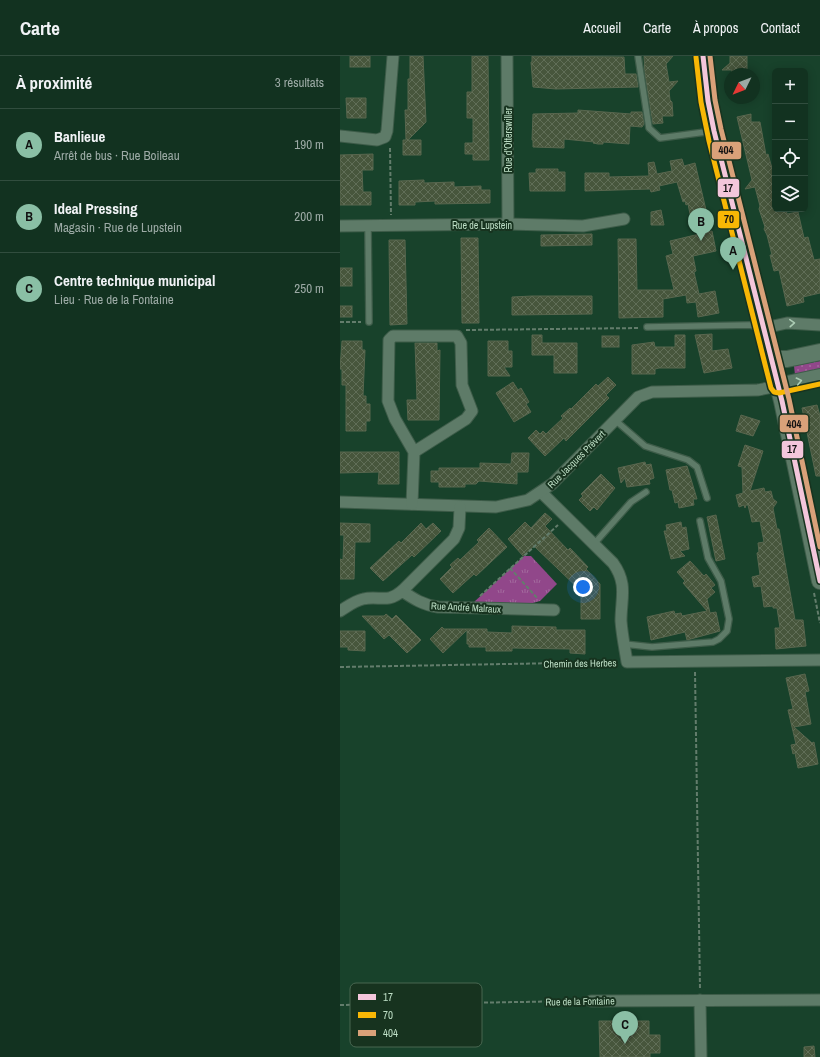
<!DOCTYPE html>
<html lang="fr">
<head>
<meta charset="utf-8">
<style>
  :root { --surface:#123220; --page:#1b3a29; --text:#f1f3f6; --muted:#9caaa5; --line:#314d3e; --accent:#8abfa5 }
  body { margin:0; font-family:"Archivo Narrow",sans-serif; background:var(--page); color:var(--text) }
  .controls { position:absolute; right:12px; top:12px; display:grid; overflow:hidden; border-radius:6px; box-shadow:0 2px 10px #0003 }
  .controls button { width:36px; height:36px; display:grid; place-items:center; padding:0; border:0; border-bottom:1px solid var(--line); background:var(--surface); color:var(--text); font:20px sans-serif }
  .compass { position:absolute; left:384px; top:12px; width:36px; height:36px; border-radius:50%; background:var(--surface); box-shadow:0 2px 10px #0003; rotate:227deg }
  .you { position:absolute; left:243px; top:531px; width:14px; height:14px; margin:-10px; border:3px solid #fff; border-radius:50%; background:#1a73e8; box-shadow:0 0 0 6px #1a73e833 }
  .badge { display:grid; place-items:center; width:26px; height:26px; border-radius:50%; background:var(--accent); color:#111; font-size:13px; font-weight:700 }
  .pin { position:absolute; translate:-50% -33px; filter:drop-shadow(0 1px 2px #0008) }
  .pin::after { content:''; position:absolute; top:21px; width:14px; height:12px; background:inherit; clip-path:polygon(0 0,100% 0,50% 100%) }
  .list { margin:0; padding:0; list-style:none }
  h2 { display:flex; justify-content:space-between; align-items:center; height:52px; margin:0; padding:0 16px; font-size:17px }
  h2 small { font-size:13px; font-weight:400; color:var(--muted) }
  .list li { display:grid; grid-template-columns:26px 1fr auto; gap:12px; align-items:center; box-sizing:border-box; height:72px; padding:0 16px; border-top:1px solid var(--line) }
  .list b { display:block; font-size:15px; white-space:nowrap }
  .list p { margin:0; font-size:13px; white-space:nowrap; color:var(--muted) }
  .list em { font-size:13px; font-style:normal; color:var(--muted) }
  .icon { flex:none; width:22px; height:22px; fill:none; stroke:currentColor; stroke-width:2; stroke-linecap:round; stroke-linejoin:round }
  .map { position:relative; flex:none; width:480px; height:1001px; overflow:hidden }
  header { display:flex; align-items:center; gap:24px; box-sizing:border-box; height:56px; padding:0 20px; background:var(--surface); border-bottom:1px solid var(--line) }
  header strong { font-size:19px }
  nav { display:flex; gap:22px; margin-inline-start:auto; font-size:14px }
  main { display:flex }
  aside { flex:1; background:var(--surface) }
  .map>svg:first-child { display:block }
</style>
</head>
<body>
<header>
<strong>Carte</strong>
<nav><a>Accueil</a><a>Carte</a><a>À propos</a><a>Contact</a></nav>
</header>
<main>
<aside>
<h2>À proximité<small>3 résultats</small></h2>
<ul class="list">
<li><span class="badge">A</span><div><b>Banlieue</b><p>Arrêt de bus · Rue Boileau</p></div><em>190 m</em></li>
<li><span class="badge">B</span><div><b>Ideal Pressing</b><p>Magasin · Rue de Lupstein</p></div><em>200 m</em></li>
<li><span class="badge">C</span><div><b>Centre technique municipal</b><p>Lieu · Rue de la Fontaine</p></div><em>250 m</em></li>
</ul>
</aside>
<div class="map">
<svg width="480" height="1001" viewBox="0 0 480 1001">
  <defs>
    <pattern id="grass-dots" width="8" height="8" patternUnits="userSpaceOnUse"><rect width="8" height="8" fill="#91478a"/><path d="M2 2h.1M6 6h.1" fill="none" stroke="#a36a9e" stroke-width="1.8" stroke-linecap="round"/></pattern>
    <pattern id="park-tufts" width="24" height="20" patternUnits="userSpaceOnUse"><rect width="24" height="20" fill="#91478a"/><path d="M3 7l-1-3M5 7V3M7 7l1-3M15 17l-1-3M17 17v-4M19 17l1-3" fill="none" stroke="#a36a9e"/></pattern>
    <pattern id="building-cross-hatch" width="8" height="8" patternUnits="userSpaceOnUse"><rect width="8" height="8" fill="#47563c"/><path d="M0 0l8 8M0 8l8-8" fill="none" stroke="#606e57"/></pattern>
  </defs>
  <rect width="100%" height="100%" fill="#18422b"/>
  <path fill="url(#grass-dots)" d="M480,305v10l-25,4 -1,-9z"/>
  <path fill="url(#park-tufts)" d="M184,500h7l26,28 -17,17 -11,3 -55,-2z"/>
  <g fill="url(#building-cross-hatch)" stroke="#58664e">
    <rect x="10" y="0" width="20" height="11"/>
    <path d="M70,0h13l3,66 -18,18h13v15h-18v-15h3l-1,-30h3v-31h2z"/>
    <path d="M132,0h16l1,104h-16v-6h-8v-11h8v-25h-6v-26h5z"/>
    <path d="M192,0l92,1 1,17h11l2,13 -82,2 -23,-2 -2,-25h1z"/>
    <path d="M304,0h29l-7,8 3,18 9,-1 -9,10 1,9 2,2 1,14h-11l1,7 -10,1 -8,-50z"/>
    <path d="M390,0h17v14h-4v4h-11v-4h-10l8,-7z"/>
    <path d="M6,42h20v20h-19z"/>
    <path d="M238,54l53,4v-2h11l2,12 -2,3 -12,-1 -1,18 -26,-2v2h-5l-5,-1 1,-1 -30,-3v9l-31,-1v-7h-1l1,-26 45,-1z"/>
    <path d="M411,58v8h9l6,33 2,-1 7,25v30h11l1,5 11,-2 6,26 4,-1 6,23 6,-1v34l-17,4 1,5 -17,4 -8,-36 -5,1 -4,-16h2l-5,-20 -3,-6 1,-2 -6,-18 1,-3 -5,-19 -10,2 7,-9 -15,-63z"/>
    <path d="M33,98v16h-11l1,22h8v13h-31v-50z"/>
    <path d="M342,103l2,7 11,-3 11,47 -16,4 -2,-10 -2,1 -1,-4 -2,1 -6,-20 -18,4 1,4 -9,2 -1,-3 -65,2v-18h24v4l40,-1 -1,-13 6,-1 3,12 15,-3 -2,-10z"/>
    <path d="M196,113h22v3h7v19h-35l-1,-18h7z"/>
    <path d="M84,124v3l30,-1v5l27,-1v4h9v13l-55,1v-3l-20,1v3h-16v-24z"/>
    <path d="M321,154l3,15h-13v-13z"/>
    <path d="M372,175l4,20 -23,5 3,15 -2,1 5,22 16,-3 4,22 -21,4 -2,-15 -9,1 -1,-8 -23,4v18l-44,1 -1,-79h18l1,51h37l-8,-34 7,-2 -3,-13z"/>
    <path d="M252,178v11l-51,1v-11z"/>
    <path d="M121,182h17l1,85h-17z"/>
    <path d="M49,184h16l2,84 -17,1z"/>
    <rect x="0" y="212" width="12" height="18"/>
    <path d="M192,240h60v18l-80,1v-18z"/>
    <rect x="0" y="250" width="12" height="11"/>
    <path d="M372,278v17l16,-2 4,19 -28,5 -9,-38z"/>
    <path d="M192,279h10v8h35v30h-23v-18h-22z"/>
    <path d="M335,279h10v33h-26l-4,1v5h-23v-29l22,-3 1,5h20z"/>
    <rect x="262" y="280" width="17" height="11"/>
    <path d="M2,285h20v9h3l-2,46h3v8h4v17h-4v10h-20v-46h-4v-16h-2z"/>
    <path d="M148,285h20v10h4v16h-8l6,9h-22z"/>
    <path d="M75,287h22v8l3,-1 -1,70h-31l-1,-20h10z"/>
    <path d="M268,321l8,8 -10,10 3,3 -43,43 -2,-3 -19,18 -17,-18 8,-8 4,4 3,-3 3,3 17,-16 -2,-2 9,-8 1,1 25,-25 2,2z"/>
    <path d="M173,326l5,8 3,-2 8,14 -3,2 5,8 -17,10 -18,-29z"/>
    <path d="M477,349l3,11v60h-4l-14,-68z"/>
    <path d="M401,359l19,6 -7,15 -17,-5z"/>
    <path d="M405,389l18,6 -13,40 14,-3 1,4 6,-1 2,8 4,3 -4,6 4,21h2l16,91h8l3,26 -30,3 -1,-21h5l-3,-20h-4v-2l-9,1 -3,-21 -7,1 -2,-10 8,-2 -3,-22 2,-1 -1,-9 6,-1 -4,-21 -8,1 -4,-17h-2l-1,3 -1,-3 -5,2 -3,-12 7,-2 -1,-26 -4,-1z"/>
    <path d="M0,396h59v32h-21l1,-12 -39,1z"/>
    <path d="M172,397h17l-1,19h-11v12l-38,-3 -3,3h-11v3h-26v-5h-8v-11h8v-3h41v-5l31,1z"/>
    <path d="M305,406l1,3 5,-1 3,14 -5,2 1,4 -23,3 -2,-9 -4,5 -3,-15z"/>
    <path d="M347,410l10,33h-4l1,6 -15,3 -1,-6 -3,1 -3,-13h-2l-4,-20z"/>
    <path d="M261,418l14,14 -18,22 -3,-3 -4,4 -11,-11 4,-4 -2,-2z"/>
    <path d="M205,457l7,6 -7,7 23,24 2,-2 18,19 -2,2 14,15v35h-19v-28l-47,-45 -11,10 -15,-17 17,-17 6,6z"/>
    <path d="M376,459l9,44 -9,2 -9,-44z"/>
    <path d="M341,466l1,6 4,-1 3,22 -9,2 5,5 -14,3 -7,-28h3l-1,-6z"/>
    <path d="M0,467l30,1v18h-15l-1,37h-14v-20l3,1 1,-25h-4z"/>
    <path d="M81,467l5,6 7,-6 8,8 -27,26 -2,-2 -29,26 -13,-13 29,-27 2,2z"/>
    <path d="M149,472l18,19 -31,29 -2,-2 -21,19 -13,-14 12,-12 -2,-2 8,-7 2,2 19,-18 -2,-2z"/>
    <path d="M350,505l14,15 2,-2 9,11 -4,3 4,4 -8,7 3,14 6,-1 4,19 -33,9 -2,-8 -34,8 -4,-23 27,-6 1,3 6,-1 1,3 25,-5 -24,-28 2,-2 -8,-9z"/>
    <path d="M46,558l6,5 4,-4 25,25 -14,13 -18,-18 -5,4 -22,-23h22z"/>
    <path d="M172,570l44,1v3h29v24l-15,-1v-4l-58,-1v3h-26v-4h-17v-3h-2v-14l-24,23 -13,-14 12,-12 2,2h43v3l25,1z"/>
    <path d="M0,575h25v20l-17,-1v-3h-8z"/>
    <path d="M465,618l4,17 -4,1 6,32 -17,3 18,16 2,-1 4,22 -20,4 -3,-15 -2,1 -2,-9 5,-1 -8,-34 5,-1 -7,-31z"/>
    <path d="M259,965h50v14h11v18h-10v4h-50z"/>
    <path d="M474,990l1,11h-11v-10z"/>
  </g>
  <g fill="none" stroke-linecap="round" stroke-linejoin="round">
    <g stroke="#3e5c49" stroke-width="8">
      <g id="lane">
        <path d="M298,0l11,72 11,10 53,-7"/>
        <path d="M28,170l1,96"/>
        <path d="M307,271l103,-2 12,3"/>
        <path d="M275,364l30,26 43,14 9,7 10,31"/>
        <path d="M254,488l37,-42 15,-10"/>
        <path d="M284,588l28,3 61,-5 6,-3 8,-8 2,-12 -8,-38 -13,-23 -8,-37"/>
      </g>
    </g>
    <g stroke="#3e5c49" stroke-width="13">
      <g id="street">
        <path d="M167,0l1,168"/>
        <path d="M0,80l37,4 8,-3 2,-6 6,-75"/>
        <path d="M0,170l168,-2 75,2 41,-7"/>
        <path d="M424,272l23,-5 33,2"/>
        <path d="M201,436l72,71c15,21 8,35 8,58 1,14 4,28 6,41l193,-2"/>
        <path d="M0,446l156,5 32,-7 24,-16 86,-87 14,-5 106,-2 20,-4"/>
        <path d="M72,448l2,-52 52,-33 6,-8 -10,-26 -1,-42 -4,-7h-64l-4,4 -1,61 7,18 19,33"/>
        <path d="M62,535l52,-52 5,-11 1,-21"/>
        <path d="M0,555c7,-4 14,-10 23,-12 16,-4 24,5 39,-8 12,8 21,14 36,16l116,3"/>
        <path d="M360,944l1,57"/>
        <path d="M251,945l229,-1"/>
      </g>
    </g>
    <g stroke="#3e5c49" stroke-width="18">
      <g id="secondary">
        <path d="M363,0l5,45 6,30 68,270 38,180"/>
        <path d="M432,303h15l33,-7"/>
        <path d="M438,330l42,-9"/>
      </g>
    </g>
    <g stroke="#637d6c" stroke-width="2" stroke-dasharray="4 2" stroke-linecap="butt">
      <path d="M50,92l1,67"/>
      <path d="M0,266h21"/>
      <path d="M126,274l173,-2"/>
      <path d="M170,512l28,31"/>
      <path d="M474,537l6,30"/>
      <path d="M140,540l78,-71"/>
      <path d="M0,611l277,-5"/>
      <path d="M355,616l5,317"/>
      <path d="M0,949l239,-4"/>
    </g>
    <use href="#lane" stroke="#5e7b68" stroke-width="5.5"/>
    <use href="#street" stroke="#5e7b68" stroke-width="11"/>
    <use href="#secondary" stroke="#5e7b68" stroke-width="16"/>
    <g stroke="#17331f" stroke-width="8">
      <path id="bus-1" d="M363,0l5,45 6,30 68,270 38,180"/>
    </g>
    <g stroke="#17331f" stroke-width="8">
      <path id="bus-2" d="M356,1l5,45 8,39 62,247 3,4 5,1 41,-9"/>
    </g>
    <g stroke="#17331f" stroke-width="8">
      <path id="bus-3" d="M370,0l5,44 6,29 68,270 31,148"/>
    </g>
    <use href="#bus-1" stroke="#f3c6db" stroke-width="5"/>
    <use href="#bus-2" stroke="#f8b705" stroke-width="5"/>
    <use href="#bus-3" stroke="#d9a179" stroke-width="5"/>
  </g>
  <defs><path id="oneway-chevron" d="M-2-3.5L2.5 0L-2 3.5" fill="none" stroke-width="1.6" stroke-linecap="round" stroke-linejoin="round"/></defs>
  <g stroke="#abcbb3">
    <use href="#oneway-chevron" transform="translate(452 267) rotate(-4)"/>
    <use href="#oneway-chevron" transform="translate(459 325) rotate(-12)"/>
  </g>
  <g text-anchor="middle" stroke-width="4" stroke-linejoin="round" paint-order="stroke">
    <g font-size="10" fill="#bedfc6" stroke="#17331f">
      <text transform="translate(168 84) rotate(-90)" y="4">Rue d'Otterswiller</text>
      <text x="142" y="173">Rue de Lupstein</text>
      <text transform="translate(236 403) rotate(-45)" y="4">Rue Jacques Prévert</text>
      <text transform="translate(126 551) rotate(3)" y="4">Rue André Malraux</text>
      <text transform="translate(240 607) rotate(-1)" y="4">Chemin des Herbes</text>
      <text transform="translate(240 945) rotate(-1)" y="4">Rue de la Fontaine</text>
    </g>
  </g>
  <rect x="10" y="927" width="132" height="64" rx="6" fill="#17331f" stroke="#496751" stroke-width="1"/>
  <rect x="18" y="938" width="18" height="6" fill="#f3c6db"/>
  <rect x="18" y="956" width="18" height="6" fill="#f8b705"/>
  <rect x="18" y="974" width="18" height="6" fill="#d9a179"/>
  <g font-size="11" fill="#bedfc6">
    <text x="43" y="945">17</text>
    <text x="43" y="963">70</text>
    <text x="43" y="981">404</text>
  </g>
  <g stroke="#17331f" stroke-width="1.5">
    <rect x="371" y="85" width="31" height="19" rx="4" fill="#d9a179"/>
    <rect x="377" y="122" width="23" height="20" rx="4" fill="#f3c6db"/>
    <rect x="377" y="154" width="23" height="19" rx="4" fill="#f8b705"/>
    <rect x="439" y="358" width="30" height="19" rx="4" fill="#d9a179"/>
    <rect x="441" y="384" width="23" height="19" rx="4" fill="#f3c6db"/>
  </g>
  <g font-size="11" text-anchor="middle" font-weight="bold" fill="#111">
    <text x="386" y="98">404</text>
    <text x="388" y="136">17</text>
    <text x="389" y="167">70</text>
    <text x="454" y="372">404</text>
    <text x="452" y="397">17</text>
  </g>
</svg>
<div class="controls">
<button>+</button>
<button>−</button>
<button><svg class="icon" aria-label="locate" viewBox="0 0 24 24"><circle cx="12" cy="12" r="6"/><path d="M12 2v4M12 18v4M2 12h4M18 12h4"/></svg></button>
<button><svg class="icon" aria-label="layers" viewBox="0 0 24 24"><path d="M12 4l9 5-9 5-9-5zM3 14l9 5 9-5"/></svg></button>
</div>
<svg class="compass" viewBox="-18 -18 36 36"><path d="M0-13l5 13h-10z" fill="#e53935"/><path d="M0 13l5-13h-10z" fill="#9caaa5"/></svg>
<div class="you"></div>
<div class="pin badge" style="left:393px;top:214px">A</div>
<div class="pin badge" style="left:361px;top:185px">B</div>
<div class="pin badge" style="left:285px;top:988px">C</div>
</div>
</main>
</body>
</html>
